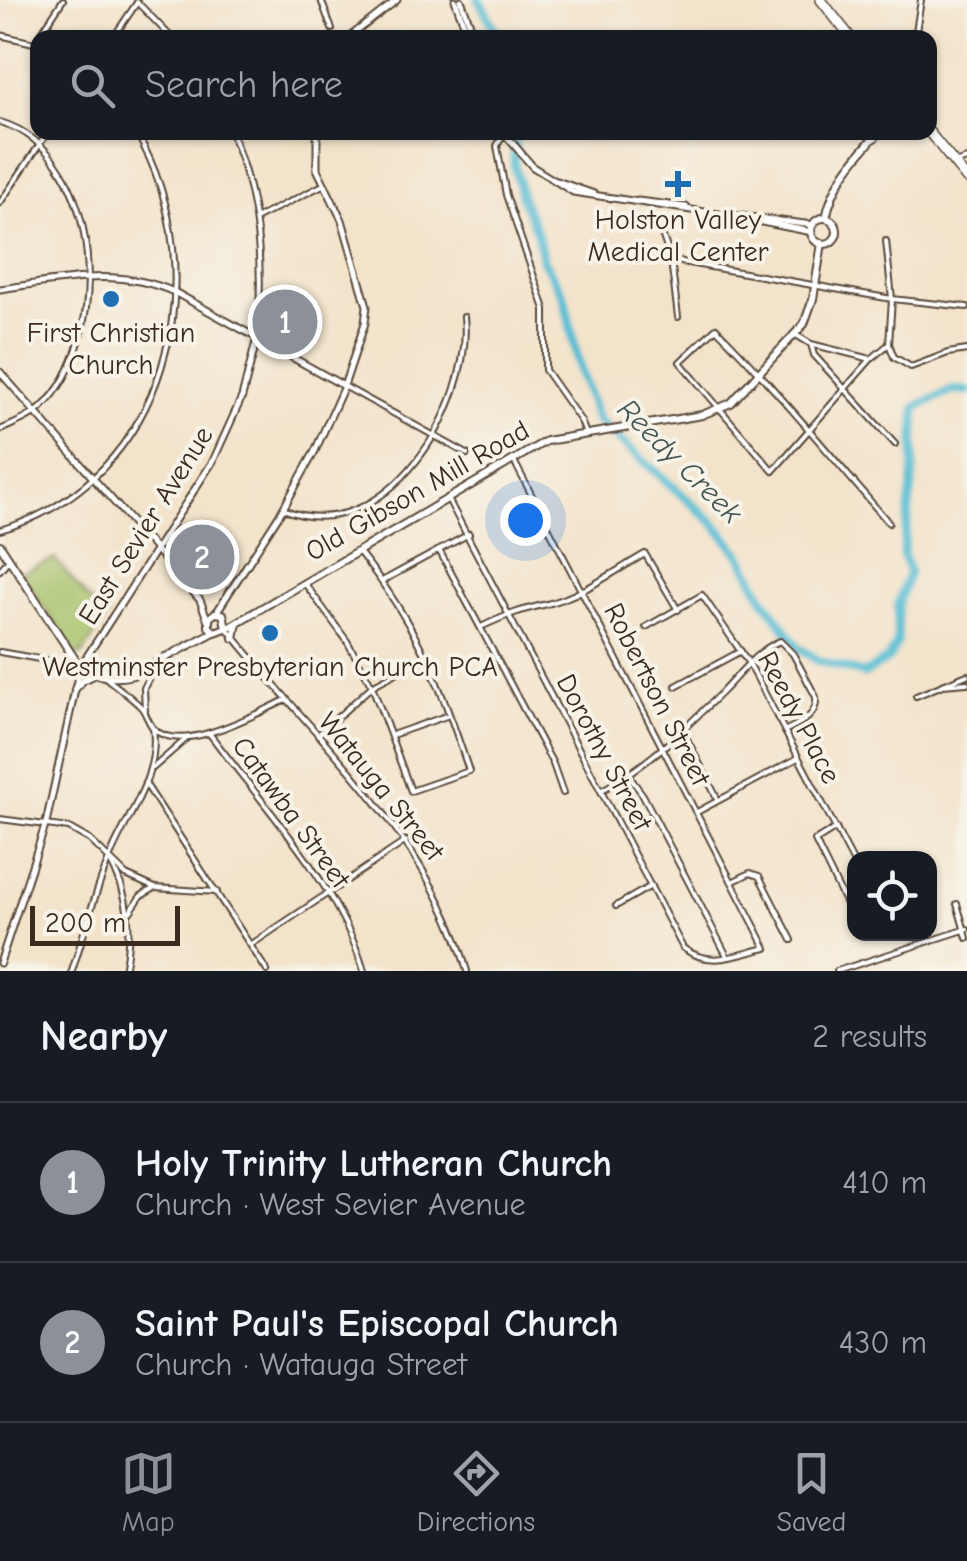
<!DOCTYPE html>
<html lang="en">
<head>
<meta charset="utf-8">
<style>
  :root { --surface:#171b24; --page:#242831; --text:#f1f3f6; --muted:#9ea1a6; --line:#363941; --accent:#8c9099 }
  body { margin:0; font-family:"Comic Neue",sans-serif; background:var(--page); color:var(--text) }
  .controls { position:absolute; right:30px; bottom:30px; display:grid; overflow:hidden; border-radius:20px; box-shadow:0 2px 8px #0004 }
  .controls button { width:90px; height:90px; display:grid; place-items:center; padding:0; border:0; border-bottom:2px solid var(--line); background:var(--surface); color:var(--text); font:50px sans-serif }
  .scale { position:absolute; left:30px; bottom:25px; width:150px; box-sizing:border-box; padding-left:10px; border:5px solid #3b2a1e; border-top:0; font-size:28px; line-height:35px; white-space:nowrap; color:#3b2a1e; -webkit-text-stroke:8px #f7f3e8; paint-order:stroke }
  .you { position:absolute; left:525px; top:520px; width:35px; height:35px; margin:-25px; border:8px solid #fff; border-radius:50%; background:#1a73e8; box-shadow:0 0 0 15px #1a73e833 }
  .badge { display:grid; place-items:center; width:65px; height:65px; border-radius:50%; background:var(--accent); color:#fff; font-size:32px; font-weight:700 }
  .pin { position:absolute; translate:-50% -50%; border:5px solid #fff; box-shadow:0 2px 10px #0006 }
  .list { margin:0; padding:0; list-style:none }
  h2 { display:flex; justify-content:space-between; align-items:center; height:130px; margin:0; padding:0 40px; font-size:42px }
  h2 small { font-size:32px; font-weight:400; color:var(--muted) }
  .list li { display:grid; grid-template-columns:65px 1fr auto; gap:30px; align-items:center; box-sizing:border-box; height:160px; padding:0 40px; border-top:2px solid var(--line) }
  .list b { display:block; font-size:38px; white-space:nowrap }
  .list p { margin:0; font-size:32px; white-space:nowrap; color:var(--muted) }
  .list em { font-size:32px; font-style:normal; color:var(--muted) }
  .icon { flex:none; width:55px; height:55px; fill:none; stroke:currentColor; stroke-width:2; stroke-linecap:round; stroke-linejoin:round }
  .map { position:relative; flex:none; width:967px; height:971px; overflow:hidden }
  .search { position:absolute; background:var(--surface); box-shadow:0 2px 8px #0004; left:30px; right:30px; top:30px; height:110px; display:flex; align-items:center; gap:25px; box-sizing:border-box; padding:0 35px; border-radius:20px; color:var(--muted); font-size:38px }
  .sheet { height:450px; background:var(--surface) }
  nav { display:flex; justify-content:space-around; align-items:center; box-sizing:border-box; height:140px; border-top:2px solid var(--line); background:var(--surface); font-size:28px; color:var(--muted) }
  nav a { display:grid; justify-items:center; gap:5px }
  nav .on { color:var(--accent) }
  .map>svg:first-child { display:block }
</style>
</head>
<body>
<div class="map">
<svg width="967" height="971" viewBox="0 0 967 971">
  <rect width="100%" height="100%" fill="#f7f3e8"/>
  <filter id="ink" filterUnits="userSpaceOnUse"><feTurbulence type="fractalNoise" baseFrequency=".01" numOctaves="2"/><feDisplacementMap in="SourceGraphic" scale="20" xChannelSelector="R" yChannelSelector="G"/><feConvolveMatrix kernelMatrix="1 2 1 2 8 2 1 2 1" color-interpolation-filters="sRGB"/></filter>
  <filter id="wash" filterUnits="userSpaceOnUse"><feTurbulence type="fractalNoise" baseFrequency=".0048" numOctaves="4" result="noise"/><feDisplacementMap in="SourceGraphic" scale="40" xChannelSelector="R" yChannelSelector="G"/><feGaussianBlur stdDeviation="2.25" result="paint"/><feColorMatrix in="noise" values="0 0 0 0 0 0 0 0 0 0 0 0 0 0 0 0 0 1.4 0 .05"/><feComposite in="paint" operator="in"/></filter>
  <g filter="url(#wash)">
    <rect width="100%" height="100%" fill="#f3e3ca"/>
    <path fill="#a4c066" stroke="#707542" stroke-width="2.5" d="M55,559l34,41 19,15 -26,40h-7l-54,-83z"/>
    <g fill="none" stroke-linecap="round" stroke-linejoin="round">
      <g stroke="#55bcd3" stroke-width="9">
        <path d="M479,0l21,38"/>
        <path d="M515,132l-1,32 7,32 16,37 6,27 21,36 16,75 17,49 116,102 27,32 24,45 34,48 19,13 47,14 24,-15 9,-16 1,-39 11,-32 -6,-18 10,-76 3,-71 37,-17 14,1"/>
      </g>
    </g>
  </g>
  <g filter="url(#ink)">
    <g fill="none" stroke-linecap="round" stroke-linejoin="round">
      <g stroke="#574638" stroke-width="8">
        <g id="minor">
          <path d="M321,0l11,29"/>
          <path d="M137,2l35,36"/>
          <path d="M0,35l38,9"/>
          <path d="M38,38l25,-38"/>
          <path d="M113,38l23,-34"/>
          <path d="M915,38l6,-38"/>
          <path d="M0,122c104,30 113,220 41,286 -11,10 -28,16 -41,22"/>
          <path d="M231,132c28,67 33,134 26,206"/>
          <path d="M503,135l-6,11 9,49 39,114v61l36,51 5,13"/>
          <path d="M954,163l13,-4"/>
          <path d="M0,203l48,-71"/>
          <path d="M257,218l66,-33"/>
          <path d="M661,231l10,29 7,57"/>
          <path d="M671,260l221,39 75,8"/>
          <path d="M796,335l15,9 60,15 18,-15 3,-45 -6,-58"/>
          <path d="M811,344l3,11 81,89"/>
          <path d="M889,344l5,13 17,10 37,-14 19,-3"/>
          <path d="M871,359l-98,112 -93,-109 36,-34c61,62 116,129 173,195"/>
          <path d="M344,386l123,68"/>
          <path d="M448,499l235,449c27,20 53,7 83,0l-253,-489"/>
          <path d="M283,509c102,43 191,-104 181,-192"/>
          <path d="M0,530c168,-48 218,-256 136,-398"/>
          <path d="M439,550l114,214 10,29"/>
          <path d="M0,570l9,-11"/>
          <path d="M382,581l87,-47"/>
          <path d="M306,585l41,56 25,45 39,105 58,-20c-28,-86 -52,-146 -109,-218"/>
          <path d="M226,627c86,110 202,205 241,344"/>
          <path d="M481,627c25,-12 40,-17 66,-23 34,-8 68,-33 98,-50l33,56"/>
          <path d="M646,627l56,-32 48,70 104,198"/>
          <path d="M0,652l79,14"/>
          <path d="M105,677c12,10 25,19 36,30 5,6 7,15 12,21 27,29 104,-15 133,-28"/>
          <path d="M942,685l25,-2"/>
          <path d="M676,686l65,-35"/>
          <path d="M916,696l51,-21"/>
          <path d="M145,712l-1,-24 12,-24"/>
          <path d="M683,731l35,69"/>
          <path d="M209,733c54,73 129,150 155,238"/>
          <path d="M318,735l54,-49 54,-29"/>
          <path d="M392,735l57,-20"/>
          <path d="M153,768l33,-29"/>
          <path d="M629,776l14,19 84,161"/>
          <path d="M145,783l122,188"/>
          <path d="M602,790c46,-24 83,-62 120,-98 17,-17 35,-42 58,-51l13,13 23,43c2,19 -15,26 -30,33"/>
          <path d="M697,812l101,-54"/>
          <path d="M0,819l69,9 21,12 36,35 29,13 62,4"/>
          <path d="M836,828l-21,13 39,79"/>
          <path d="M111,863c19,33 21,71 13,108"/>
          <path d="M734,881l16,-8 9,3 33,64"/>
          <path d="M957,904l10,34"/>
          <path d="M616,906l35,-20"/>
          <path d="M130,912l11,-16 14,-8"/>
          <path d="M252,944l154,-103"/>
          <path d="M72,971c12,-37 22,-76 37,-112 17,-43 51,-82 44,-131"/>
          <path d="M837,971l130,-42"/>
        </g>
      </g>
      <g stroke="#574638" stroke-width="9">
        <g id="tertiary">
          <path d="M455,0l14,38"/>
          <path d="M461,0l14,38"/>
          <path d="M348,38l49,-38"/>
          <path d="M503,132l30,35 40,25 158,24 81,16"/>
          <path d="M557,181l37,13"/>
          <path d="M638,201l48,6"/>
          <path d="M732,215l81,10"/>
          <path d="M0,289c60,-8 118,-23 176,4l168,93"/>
          <path d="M0,372l200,228 8,21"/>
          <path d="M216,613l67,-104 32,-58 29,-65 21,-63 2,-17 -25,-86 -25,-51v-37"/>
          <path d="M0,963l46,-140 34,-156 133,-206 29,-64 15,-59"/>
        </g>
      </g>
      <g stroke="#574638" stroke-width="10">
        <g id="secondary">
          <path d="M826,218c7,-35 27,-57 50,-83"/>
          <circle cx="824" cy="231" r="13"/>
          <path d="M0,545l80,122c18,9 33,13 53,8l81,-43"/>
          <path d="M226,627l-3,-13 -8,-1 -6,5v9l6,5 16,-6 315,-185 156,-26 29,-12 73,-79 9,-25 9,-56"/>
          <path d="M234,638l3,-15"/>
          <path d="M75,689l8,-9 11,-5"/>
        </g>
      </g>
      <g stroke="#574638" stroke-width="12">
        <g id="trunk">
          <path d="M821,0l30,38"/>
          <path d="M929,132l38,47"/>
          <path d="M875,136l2,-4"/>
        </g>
      </g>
      <use href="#minor" stroke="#fff" stroke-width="4"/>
      <use href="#tertiary" stroke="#fff" stroke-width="5"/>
      <use href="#secondary" stroke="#fff" stroke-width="6"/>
      <use href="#trunk" stroke="#fff" stroke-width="9"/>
    </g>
  </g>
  <g fill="#1f6fb2" stroke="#f7f3e8" stroke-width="4">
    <path d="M673 169h10v10h10v10h-10v10h-10v-10h-10v-10h10z"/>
    <circle cx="111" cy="299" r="10"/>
    <circle cx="270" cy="633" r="10"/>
  </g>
  <g text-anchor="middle" stroke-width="8" stroke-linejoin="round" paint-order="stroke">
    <g font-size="28" fill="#3b2a1e" stroke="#f7f3e8">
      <text x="678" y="229">Holston Valley<tspan x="678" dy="32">Medical Center</tspan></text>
      <text x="111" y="342">First Christian<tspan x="111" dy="32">Church</tspan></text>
      <text x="270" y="676">Westminster Presbyterian Church PCA</text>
    </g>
    <g font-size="28" fill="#3b2a1e" stroke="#f7f3e8">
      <text transform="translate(417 490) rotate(-30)" y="10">Old Gibson Mill Road</text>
      <text transform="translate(145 525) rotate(-58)" y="10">East Sevier Avenue</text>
      <text transform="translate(658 694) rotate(63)" y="10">Robertson Street</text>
      <text transform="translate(800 717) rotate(62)" y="10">Reedy Place</text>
      <text transform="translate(605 752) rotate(62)" y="10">Dorothy Street</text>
      <text transform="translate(382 786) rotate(51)" y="10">Watauga Street</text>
      <text transform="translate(292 812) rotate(54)" y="10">Catawba Street</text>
    </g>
    <g font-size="30" font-style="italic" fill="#435654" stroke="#f7f3e8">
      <text transform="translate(680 461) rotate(45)" y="10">Reedy Creek</text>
    </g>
  </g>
</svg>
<div class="controls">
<button><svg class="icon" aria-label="locate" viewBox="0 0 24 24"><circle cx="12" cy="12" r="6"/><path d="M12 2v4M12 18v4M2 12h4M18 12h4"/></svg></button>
</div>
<div class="scale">200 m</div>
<div class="you"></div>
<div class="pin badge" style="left:285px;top:322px">1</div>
<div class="pin badge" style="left:202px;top:557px">2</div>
<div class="search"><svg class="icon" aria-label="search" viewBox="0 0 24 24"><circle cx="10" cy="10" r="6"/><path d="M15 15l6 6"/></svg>Search here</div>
</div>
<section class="sheet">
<h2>Nearby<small>2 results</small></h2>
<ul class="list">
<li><span class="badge">1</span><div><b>Holy Trinity Lutheran Church</b><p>Church · West Sevier Avenue</p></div><em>410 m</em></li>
<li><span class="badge">2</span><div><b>Saint Paul's Episcopal Church</b><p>Church · Watauga Street</p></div><em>430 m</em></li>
</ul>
</section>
<nav>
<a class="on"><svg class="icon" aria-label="map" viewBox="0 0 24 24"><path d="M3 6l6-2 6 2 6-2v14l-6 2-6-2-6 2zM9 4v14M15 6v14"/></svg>Map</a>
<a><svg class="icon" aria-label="directions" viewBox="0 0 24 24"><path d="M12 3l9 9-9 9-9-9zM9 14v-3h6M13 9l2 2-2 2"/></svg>Directions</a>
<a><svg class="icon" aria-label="saved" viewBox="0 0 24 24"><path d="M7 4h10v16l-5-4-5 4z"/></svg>Saved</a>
</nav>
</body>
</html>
